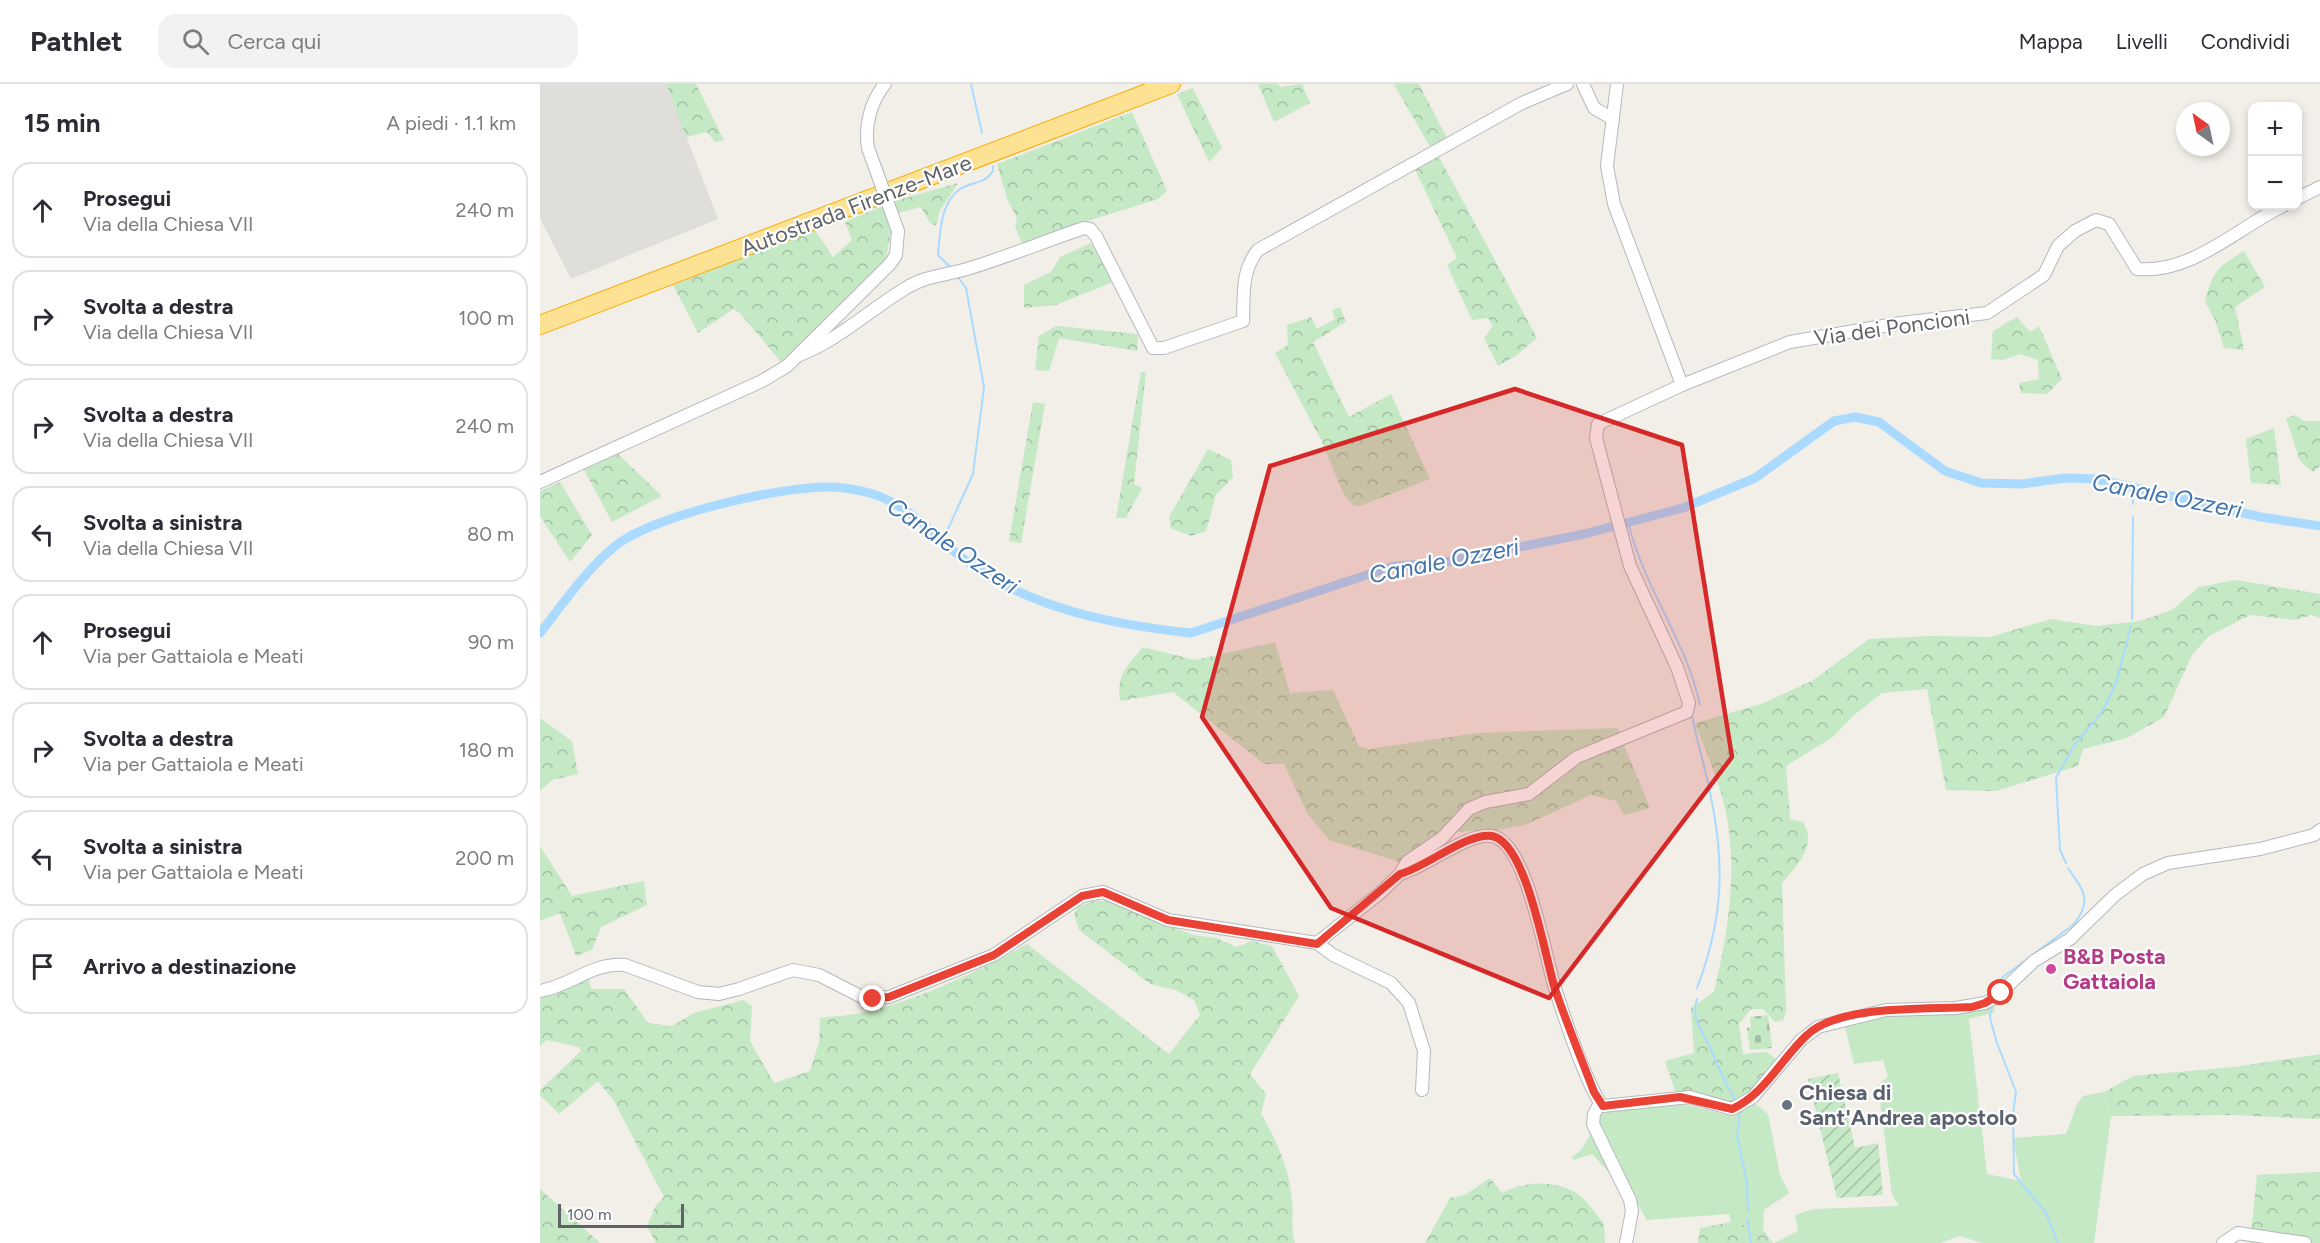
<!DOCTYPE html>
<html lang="it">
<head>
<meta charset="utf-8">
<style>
  :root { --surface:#fff; --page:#f2f2f3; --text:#2b2b33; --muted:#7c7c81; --line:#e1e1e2 }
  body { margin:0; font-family:Figtree,sans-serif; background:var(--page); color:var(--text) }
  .controls { position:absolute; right:18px; top:18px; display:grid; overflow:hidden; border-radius:12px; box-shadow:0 3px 9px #0003 }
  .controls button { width:54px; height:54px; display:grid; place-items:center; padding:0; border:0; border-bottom:2px solid var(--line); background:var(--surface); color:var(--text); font:30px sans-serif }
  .compass { position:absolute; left:1636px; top:18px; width:54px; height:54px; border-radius:50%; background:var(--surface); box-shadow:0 3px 9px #0003; rotate:327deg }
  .scale { position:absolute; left:18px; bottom:15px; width:126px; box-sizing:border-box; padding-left:6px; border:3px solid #5f6368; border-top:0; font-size:16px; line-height:21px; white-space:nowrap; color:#5f6368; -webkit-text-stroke:4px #fff; paint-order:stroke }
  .stop { position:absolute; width:18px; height:18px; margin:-14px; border:4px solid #ea4335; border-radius:50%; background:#fff }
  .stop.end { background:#ea4335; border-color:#fff; box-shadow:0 2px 6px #0008 }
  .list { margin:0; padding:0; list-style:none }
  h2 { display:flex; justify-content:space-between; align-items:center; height:78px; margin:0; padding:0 24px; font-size:26px }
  h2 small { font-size:20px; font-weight:400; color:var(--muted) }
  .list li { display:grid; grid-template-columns:39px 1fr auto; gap:18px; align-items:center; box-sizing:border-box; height:96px; margin:0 12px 12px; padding:0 12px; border:2px solid var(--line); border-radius:18px }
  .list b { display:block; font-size:22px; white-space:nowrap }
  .list p { margin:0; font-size:20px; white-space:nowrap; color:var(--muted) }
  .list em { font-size:20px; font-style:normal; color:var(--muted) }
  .icon { flex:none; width:33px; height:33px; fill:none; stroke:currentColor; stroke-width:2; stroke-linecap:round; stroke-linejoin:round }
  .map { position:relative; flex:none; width:1780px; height:1159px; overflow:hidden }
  header { display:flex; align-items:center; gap:36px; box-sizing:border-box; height:84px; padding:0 30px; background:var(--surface); border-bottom:2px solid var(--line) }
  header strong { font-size:28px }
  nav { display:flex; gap:33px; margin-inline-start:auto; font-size:21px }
  .search { width:420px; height:54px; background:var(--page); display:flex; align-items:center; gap:15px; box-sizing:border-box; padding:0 21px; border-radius:18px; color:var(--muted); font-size:22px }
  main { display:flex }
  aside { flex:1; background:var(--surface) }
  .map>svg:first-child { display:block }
</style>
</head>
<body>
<header>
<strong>Pathlet</strong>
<div class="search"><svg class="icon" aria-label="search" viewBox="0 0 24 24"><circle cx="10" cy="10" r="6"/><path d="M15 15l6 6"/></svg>Cerca qui</div>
<nav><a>Mappa</a><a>Livelli</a><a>Condividi</a></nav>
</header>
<main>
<aside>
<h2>15 min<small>A piedi · 1.1 km</small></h2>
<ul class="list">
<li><svg class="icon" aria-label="ahead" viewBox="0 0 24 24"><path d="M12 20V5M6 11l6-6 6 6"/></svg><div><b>Prosegui</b><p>Via della Chiesa VII</p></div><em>240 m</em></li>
<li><svg class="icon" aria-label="right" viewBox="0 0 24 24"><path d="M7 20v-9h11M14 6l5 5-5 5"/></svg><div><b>Svolta a destra</b><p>Via della Chiesa VII</p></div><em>100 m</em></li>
<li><svg class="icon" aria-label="right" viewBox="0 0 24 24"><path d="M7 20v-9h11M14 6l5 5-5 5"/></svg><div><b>Svolta a destra</b><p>Via della Chiesa VII</p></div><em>240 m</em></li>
<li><svg class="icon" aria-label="left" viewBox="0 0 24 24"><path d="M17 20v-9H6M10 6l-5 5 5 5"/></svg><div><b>Svolta a sinistra</b><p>Via della Chiesa VII</p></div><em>80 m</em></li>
<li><svg class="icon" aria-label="ahead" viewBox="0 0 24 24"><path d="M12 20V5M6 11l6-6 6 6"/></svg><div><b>Prosegui</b><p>Via per Gattaiola e Meati</p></div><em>90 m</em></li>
<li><svg class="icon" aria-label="right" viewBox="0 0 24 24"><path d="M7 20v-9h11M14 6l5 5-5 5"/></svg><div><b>Svolta a destra</b><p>Via per Gattaiola e Meati</p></div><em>180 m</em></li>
<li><svg class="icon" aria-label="left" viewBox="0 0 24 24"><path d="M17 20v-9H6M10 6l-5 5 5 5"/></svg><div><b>Svolta a sinistra</b><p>Via per Gattaiola e Meati</p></div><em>200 m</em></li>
<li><svg class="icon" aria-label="arrive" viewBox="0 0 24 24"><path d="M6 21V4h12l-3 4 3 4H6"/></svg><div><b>Arrivo a destinazione</b></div></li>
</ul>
</aside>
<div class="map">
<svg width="1780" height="1159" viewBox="0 0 1780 1159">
  <defs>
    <pattern id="forest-crowns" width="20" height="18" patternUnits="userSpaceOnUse" patternTransform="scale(1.5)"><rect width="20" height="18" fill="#c5e8c5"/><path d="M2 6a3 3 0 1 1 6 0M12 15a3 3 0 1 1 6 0" fill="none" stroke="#a3c0a4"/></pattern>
    <pattern id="cemetery-stones" width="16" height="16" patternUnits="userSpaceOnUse" patternTransform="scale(1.5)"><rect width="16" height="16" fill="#c5e8c5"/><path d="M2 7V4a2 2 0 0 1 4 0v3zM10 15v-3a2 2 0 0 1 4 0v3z" fill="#a3c0a4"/></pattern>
    <pattern id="garden-furrows" width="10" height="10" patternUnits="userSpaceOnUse" patternTransform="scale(1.5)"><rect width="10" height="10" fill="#c5e8c5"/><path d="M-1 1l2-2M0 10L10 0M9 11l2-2" fill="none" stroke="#a3c0a4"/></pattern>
  </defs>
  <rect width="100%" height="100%" fill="#f1efe8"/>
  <path fill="#e0deda" d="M0,0h126l52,135 -147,60 -31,-61z"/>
  <g fill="#c5e8c5">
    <path d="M1451,911l4,17 -26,7 18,155 34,7 -8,-43 53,-4 11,-30 6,-8 21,-4 7,24 -17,127h-112l-22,-7 -20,7h-166l24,-12 -3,-16 19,-6 85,-3 -7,-11 -14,-110 10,-8 -5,-17 -29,4 -12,-50c49,-11 100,-7 149,-19z"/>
    <path d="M1213,1018l15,12 12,61 9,18 -25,17 -1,20 -32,-8 -2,-8 -82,6 -10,-17 -45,-49 -18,6 -3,-2 11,-9 20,-37 80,-9 51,14z"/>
  </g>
  <g fill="url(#forest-crowns)">
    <path d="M126,0h30l28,56 -9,2 -8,-10 -21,5z"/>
    <path d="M718,0h20l2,3 22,-3 8,19 -36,19z"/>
    <path d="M854,0h25l28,54 -17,9z"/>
    <path d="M653,4l29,60 -13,14 -32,-68z"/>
    <path d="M592,28l35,79 -9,8 -77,24 -58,23 -8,-19 2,-9 -9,-17 -11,-37z"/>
    <path d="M898,71l99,183 -20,17 -19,11 -14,-28 9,-12 -5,-8 -16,2 -25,-55 10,-7 -43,-91z"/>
    <path d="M418,99l-19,29 -3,14 -6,-3 -9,-16 -23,6 -4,-12z"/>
    <path d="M342,122l9,24 -5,30 -105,102 -41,-49 -7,-4 -35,24 -25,-48 142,-55 18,27 19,-17 -7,-18z"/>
    <path d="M551,159l22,39 -57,23 -32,3v-23l27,-13 9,-15z"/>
    <path d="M1704,167l21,36 -30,20 9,43 -20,-2 -9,-28 -10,-18c7,-31 13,-35 39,-51z"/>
    <path d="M800,223l6,15 -33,20 36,75 42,-23 39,85 -70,27h-6l-10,-11 -23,-55 -46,-87 13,-8 -1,-20 24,-8 6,12 18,-10 -3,-9z"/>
    <path d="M1477,233l13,15 9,-6 23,53 -15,15 -26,-1 -2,-10 20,-4 -1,-19 -18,-6 -17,6 -12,-1 2,-28z"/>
    <path d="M516,242l82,8 -1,17 -78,-13 -10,33 -14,-1 4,-34z"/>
    <path d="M601,288h5l-12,112 8,4 -16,30h-10z"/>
    <path d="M493,318l12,2 -24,139 -12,-2z"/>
    <path d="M1755,331l9,6h16v45l-7,6 -13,-11 -14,-43z"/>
    <path d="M1734,344l7,57 -30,-2 -5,-44z"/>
    <path d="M668,365l23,11 2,17 -17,18 -10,36 -15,5 -20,-8 -2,-11z"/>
    <path d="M77,369l45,43 -50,26 -29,-54z"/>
    <path d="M20,398l32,53 -22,27 -30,-46v-25z"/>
    <path d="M1696,496l84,14v24l-8,-3 -18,5 -44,-5 -41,21 -17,19 -28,62 -37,21 -44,11 -5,17 -82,25 -50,-1 -19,-101 -45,4 -28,22 -21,22 -47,29 4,53 13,3c15,22 -7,45 -21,61l4,128 -3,9 -8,2 -12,-13h-12l-12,15 4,30 24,-2 10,8 -19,24 -26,22 -57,-15 -10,-30 29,-8 -3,-45 23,-16c15,-64 26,-131 8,-196 -7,-24 -18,-49 -27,-73l66,-19 51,-23 57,-42 61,-3 60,1 61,-18 45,7 44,-5 32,-11 27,-23z"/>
    <path d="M735,558l15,51 43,-3 26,56 10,3 108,-16 140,-5 33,80 -26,7 -8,-14 -25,-6 -66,30 -28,5 -53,2 -44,30 -71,-22 -22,-27 -23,-49h-20l-91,-72 -53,9c-4,-25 8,-37 23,-54l52,13z"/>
    <path d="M0,634l32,23 6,33 -26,6 -12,11z"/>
    <path d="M0,762l32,50 72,-15 3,24 -46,22 -9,23 -16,6 -16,-43 -20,8z"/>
    <path d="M553,817h23l33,18 45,16 22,3 20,9 17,-6 19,5 27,50 -49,78 16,20 -5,20c16,26 29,57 31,87 2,14 -2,29 3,42h-639l-9,-17 9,-21 8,-8 -50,-96 -16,-20 -39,33 -19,-19v-5l41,-39 -2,-4 -32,-7 -7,6v-47l48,-24 3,14h33l24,34 24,3 22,-13 49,-13 9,6 -2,35 24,42 36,-12 9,-29 1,-24c13,-2 28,-2 41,-5 53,-11 119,-42 166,-69l142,110 31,-39 -6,-15 -18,-10 -26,-6 -71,-54 -5,-16 4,-7z"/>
    <path d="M1780,970v65l-89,-4 -120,1 -7,-24 29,-16 101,-9z"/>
    <path d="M1780,1088v71h-70l7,-68z"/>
    <path d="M950,1094l12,15c22,-12 50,-13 73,-1 11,6 21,22 29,32l1,19h-180l25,-45 15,-3z"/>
    <path d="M0,1105l60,54h-60z"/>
    <path d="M1191,1138l32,8 10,13h-75l2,-15z"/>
  </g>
  <path fill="url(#cemetery-stones)" d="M1228,931l4,33 -22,2 -3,-22 4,-1 -1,-10z"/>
  <path fill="url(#garden-furrows)" d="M1298,989l17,75 23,-5 5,52 -46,3 -29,-119z"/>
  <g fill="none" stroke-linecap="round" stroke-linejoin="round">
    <g stroke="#aadaff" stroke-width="2">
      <path d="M431,0l11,49"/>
      <path d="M409,182l-11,-11c2,-22 2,-52 22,-66 11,-7 25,-5 33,-18v-5"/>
      <path d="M1592,402l1,18"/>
      <path d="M1088,438c16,66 59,120 72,183"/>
      <path d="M403,456l30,-66 11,-87 -18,-99 -9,-12"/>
      <path d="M1592,535l1,-102"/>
      <path d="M1152,631c4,23 11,45 16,68 17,75 17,132 -11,205"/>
      <path d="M1526,779l-6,-13 -4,-72 19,-34 27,-32 14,-29 15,-57"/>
      <path d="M1453,908l10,-15 70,-52c20,-24 11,-34 -5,-57"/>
      <path d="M1157,915c-7,23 8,34 15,53 7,17 14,32 23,48"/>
      <path d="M1451,925l-1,9 7,25 19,49 -3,22 1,60 32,39 12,30"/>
      <path d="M1200,1027l-3,25 10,47 1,28"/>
      <path d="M1207,1135l4,24"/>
    </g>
    <path stroke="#aadaff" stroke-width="9" d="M0,549c23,-29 45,-62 74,-86 37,-31 166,-61 216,-60 12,0 28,3 40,6 41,12 66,46 99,70 63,46 146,62 222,70l203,-67 52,-4 138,-28 99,-26 72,-30 79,-57 21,-4 24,5 66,49 36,12 41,1 43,-6 32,1 164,38 59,9"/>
    <g stroke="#b5b8bc" stroke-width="14">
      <g id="minor">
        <path d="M1043,0l11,24 19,11"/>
        <path d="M328,64c-4,-22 3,-47 17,-64"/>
        <path d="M1758,114l22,-11"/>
        <path d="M257,272c41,-15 72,-46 109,-68 19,-12 40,-13 61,-19 40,-12 78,-28 117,-41l6,1 6,7 57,112h11l79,-27c1,-26 -2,-50 15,-71l264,-147 45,-19"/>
        <path d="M1142,301l108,-43 111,-19 86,-10 57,-38 14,-29 17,-15 21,-11 13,4 28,45c55,5 100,-41 146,-63"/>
        <path d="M0,398l222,-101 25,-15 103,-102 6,-9 2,-24"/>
        <path d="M860,790c26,-7 68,-42 92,-38 35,6 53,121 63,152 11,35 27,84 45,115l3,3 87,-9 42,12 21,-12 48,-57 17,-13 68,-17 70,-2 29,-5 10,-5 39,-37 36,-22 45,-44 28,-21 25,-11 92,-14 54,-14 6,-5"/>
        <path d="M777,859l16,12 58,28 18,20 15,48 -2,39"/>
        <path d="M0,907c31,-5 52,-29 85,-26l73,27 21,2 20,-5 54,-19 26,5 45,23 25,-1 105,-42 88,-59 21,-4 65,28 149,23 63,-50 20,-19 7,-12 35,-24 27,-29 16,-7 44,-8 48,-37 110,-45 2,-9 -12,-36 -47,-101 -34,-128 2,-14 84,-39 -68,-181 -7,-38 10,-82"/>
        <path d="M1060,1019l-6,11 -1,10 37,76 2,11 -6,32"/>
        <path d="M1683,1159l15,-10 67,10"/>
      </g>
    </g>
    <g stroke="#f9ab00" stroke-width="20">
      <path id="highway" d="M0,241l631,-241"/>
    </g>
    <use href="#minor" stroke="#fff" stroke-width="12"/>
    <use href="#highway" stroke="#fde293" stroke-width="18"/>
    <g stroke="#b5b8bc" stroke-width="14" stroke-linecap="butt">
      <path id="minor-bridge" d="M328,64l30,83"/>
    </g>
    <use href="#minor-bridge" stroke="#fff" stroke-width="12"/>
  </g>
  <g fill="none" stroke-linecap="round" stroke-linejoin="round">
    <path stroke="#ea4335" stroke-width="8" d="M333,915l16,-2 105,-42 88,-59 21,-4 65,28 149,24 83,-70c26,-7 68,-42 92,-38 35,7 53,122 63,153 12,35 26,69 39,103l9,14 77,-9 52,12c33,-15 49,-50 75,-74 32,-31 121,-25 165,-28l13,-4 16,-10"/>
  </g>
  <path fill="#d62828" fill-opacity="0.2" stroke="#d62828" stroke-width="4.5" stroke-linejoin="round" d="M975,305l167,56 50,312 -183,241 -218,-90 -129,-191 68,-251z"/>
  <circle fill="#d1479c" stroke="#fff" stroke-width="2" cx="1511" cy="885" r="6"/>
  <circle fill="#6b7280" stroke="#fff" stroke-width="2" cx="1247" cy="1021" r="6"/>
  <g text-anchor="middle" stroke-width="4.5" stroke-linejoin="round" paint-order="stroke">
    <g font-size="22" fill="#5f6368" stroke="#fff">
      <text transform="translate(316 121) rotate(-21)" y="8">Autostrada Firenze-Mare</text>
      <text transform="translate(1352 243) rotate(-8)" y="8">Via dei Poncioni</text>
    </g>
    <g font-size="22" font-weight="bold" fill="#b23c85" stroke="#fff" text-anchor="start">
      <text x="1523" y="880">B&amp;B Posta<tspan x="1523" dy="25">Gattaiola</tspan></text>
    </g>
    <g font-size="22" font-weight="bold" fill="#5b616d" stroke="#fff" text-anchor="start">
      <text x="1259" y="1016">Chiesa di<tspan x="1259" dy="25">Sant'Andrea apostolo</tspan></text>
    </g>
    <g font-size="24" font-style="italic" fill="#4174aa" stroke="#fff">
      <text transform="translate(1627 412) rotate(11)" y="8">Canale Ozzeri</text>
      <text transform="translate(413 462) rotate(34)" y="8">Canale Ozzeri</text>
      <text transform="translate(904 477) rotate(-11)" y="8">Canale Ozzeri</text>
    </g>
  </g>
</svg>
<div class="controls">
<button>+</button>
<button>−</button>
</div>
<svg class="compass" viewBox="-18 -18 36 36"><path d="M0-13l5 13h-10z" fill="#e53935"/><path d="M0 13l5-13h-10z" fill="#7c7c81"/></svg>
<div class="scale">100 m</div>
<div class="stop" style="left:1461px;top:909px"></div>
<div class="stop end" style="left:333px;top:915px"></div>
</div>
</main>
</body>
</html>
